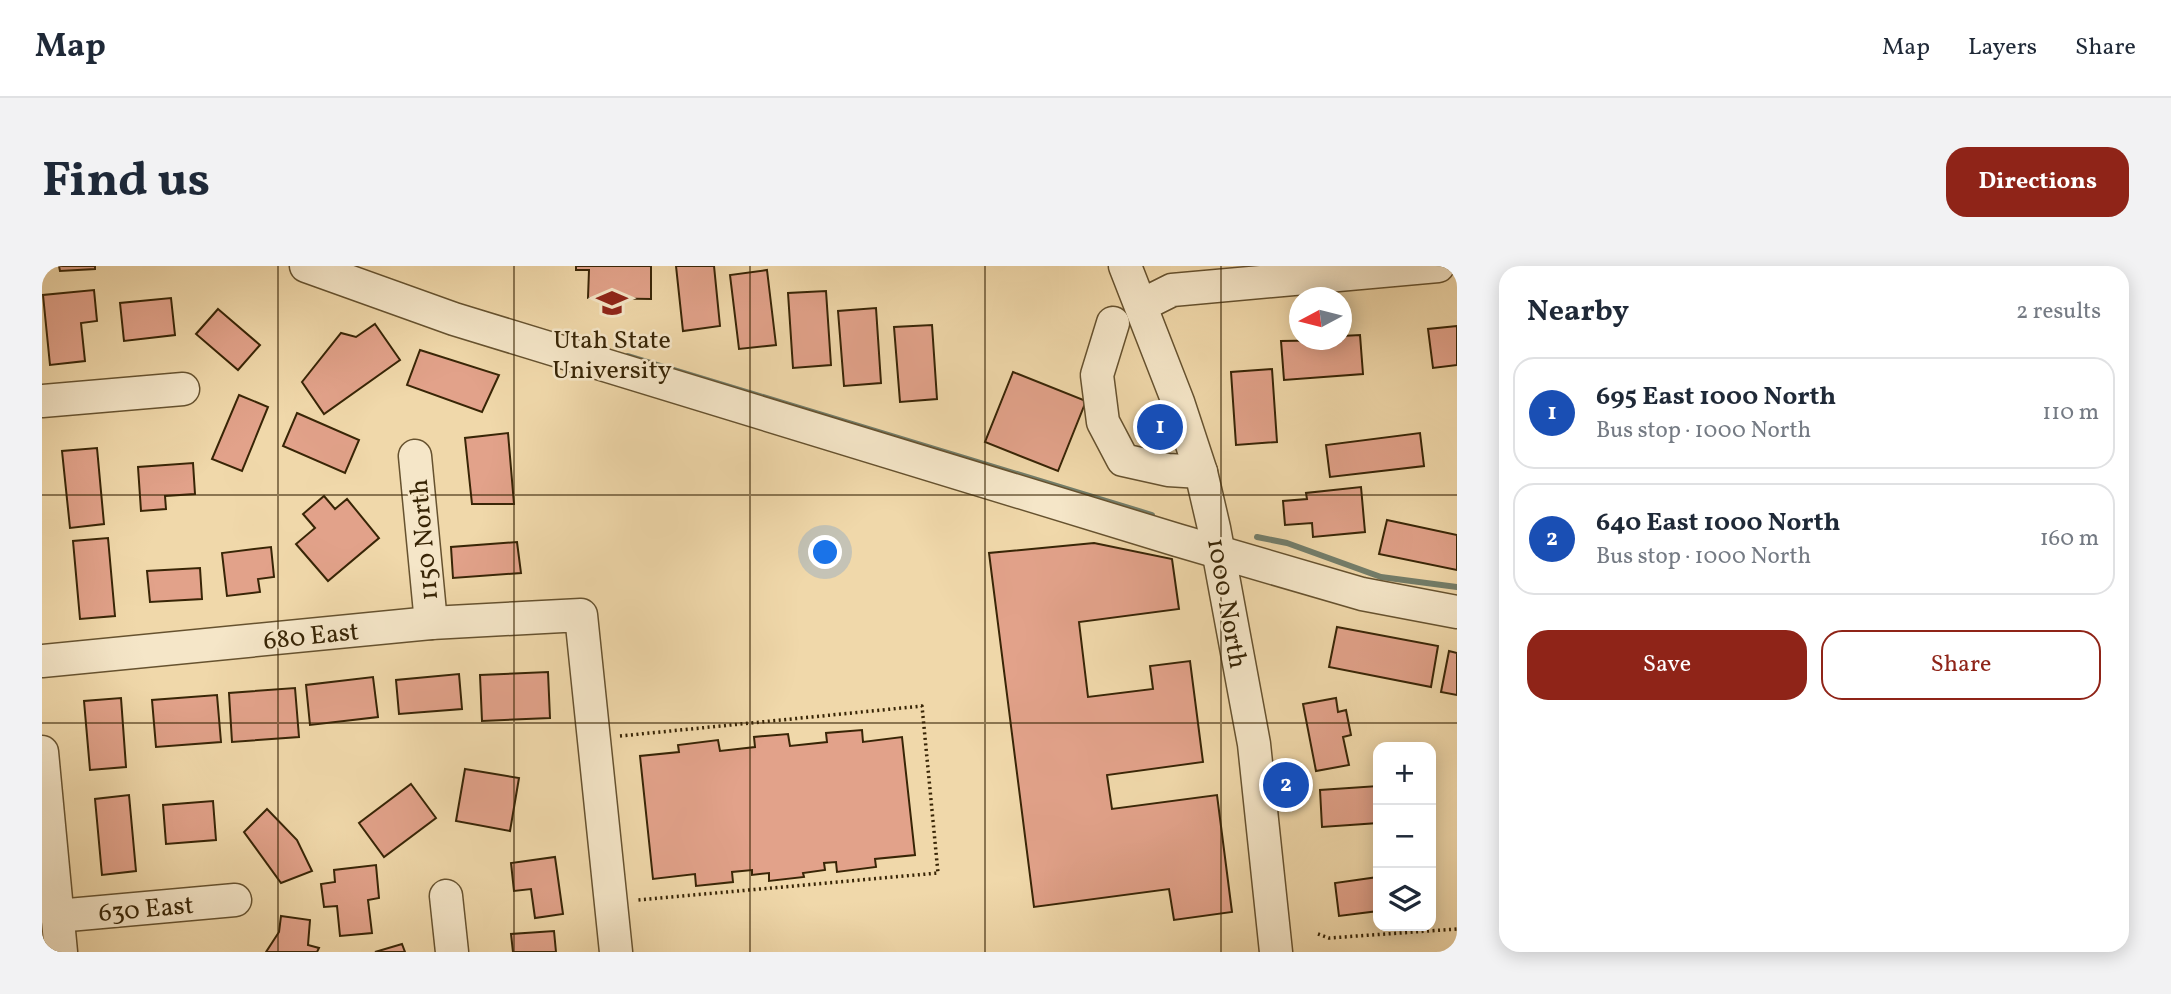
<!DOCTYPE html>
<html lang="en">
<head>
<meta charset="utf-8">
<style>
  :root { --surface:#fff; --page:#f2f2f3; --text:#1f2937; --muted:#747a83; --line:#e0e1e3; --accent:#8f2418 }
  body { margin:0; font-family:Vollkorn,serif; background:var(--page); color:var(--text) }
  .controls { position:absolute; right:21px; bottom:21px; display:grid; overflow:hidden; border-radius:14px; box-shadow:0 4px 18px #0003 }
  .controls button { width:63px; height:63px; display:grid; place-items:center; padding:0; border:0; border-bottom:2px solid var(--line); background:var(--surface); color:var(--text); font:35px sans-serif }
  .compass { position:absolute; left:1247px; top:21px; width:63px; height:63px; border-radius:50%; background:var(--surface); box-shadow:0 4px 18px #0003; rotate:263deg }
  .you { position:absolute; left:784px; top:287px; width:24px; height:24px; margin:-18px; border:5px solid #fff; border-radius:50%; background:#1a73e8; box-shadow:0 0 0 10px #1a73e833 }
  .badge { display:grid; place-items:center; width:46px; height:46px; border-radius:50%; background:var(--accent); color:#fff; font-size:23px; font-weight:700 }
  .pin { position:absolute; translate:-50% -50%; border:4px solid #fff; box-shadow:0 2px 7px #0006 }
  .list { margin:0; padding:0; list-style:none }
  h2 { display:flex; justify-content:space-between; align-items:center; height:91px; margin:0; padding:0 28px; font-size:30px }
  h2 small { font-size:23px; font-weight:400; color:var(--muted) }
  .list li { display:grid; grid-template-columns:46px 1fr auto; gap:21px; align-items:center; box-sizing:border-box; height:112px; margin:0 14px 14px; padding:0 14px; border:2px solid var(--line); border-radius:21px }
  .list b { display:block; font-size:26px; white-space:nowrap }
  .list p { margin:0; font-size:23px; white-space:nowrap; color:var(--muted) }
  .list em { font-size:23px; font-style:normal; color:var(--muted) }
  .actions { display:flex; gap:14px; padding:21px 28px }
  .actions a { flex:1; padding:16px 0; border:2px solid var(--accent); border-radius:21px; text-align:center; font-size:24px; color:var(--accent) }
  .actions .main { background:var(--accent); color:#fff }
  .icon { flex:none; width:38px; height:38px; fill:none; stroke:currentColor; stroke-width:2; stroke-linecap:round; stroke-linejoin:round }
  .map { position:relative; flex:none; width:1415px; height:686px; overflow:hidden; border-radius:21px }
  header { display:flex; align-items:center; gap:42px; box-sizing:border-box; height:98px; padding:0 35px; background:var(--surface); border-bottom:2px solid var(--line) }
  header strong { font-size:33px }
  nav { display:flex; gap:38px; margin-inline-start:auto; font-size:24px }
  .intro { display:flex; align-items:center; justify-content:space-between; box-sizing:border-box; height:168px; padding:0 42px }
  h1 { margin:0; font-size:49px }
  .button { padding:18px 32px; border-radius:21px; background:var(--accent); color:#fff; font-size:24px; font-weight:700 }
  main { display:flex; gap:42px; padding:0 42px }
  aside { flex:1; background:var(--surface); border-radius:21px; box-shadow:0 4px 18px #0003 }
  .map>svg:first-child { display:block }
</style>
</head>
<body>
<header>
<strong>Map</strong>
<nav><a>Map</a><a>Layers</a><a>Share</a></nav>
</header>
<div class="intro"><h1>Find us</h1><a class="button">Directions</a></div>
<main>
<div class="map">
<svg width="1415" height="686" viewBox="0 0 1415 686">
  <rect width="100%" height="100%" fill="#f0d8aa"/>
  <filter id="stains"><feTurbulence type="fractalNoise" baseFrequency=".00286" numOctaves="4"/><feColorMatrix values="0 0 0 0 .2 0 0 0 0 .09 0 0 0 0 .02 0 0 0 .5 -.17"/></filter>
  <radialGradient id="worn" r=".72"><stop offset=".6" stop-color="#630" stop-opacity="0"/><stop offset="1" stop-color="#630" stop-opacity=".3"/></radialGradient>
  <g fill="none" stroke-linecap="round" stroke-linejoin="round">
    <g stroke="#737e6b" stroke-width="6">
      <path d="M586,90l524,159"/>
      <path d="M1215,271l30,6 94,34 76,10"/>
    </g>
  </g>
  <g fill="#e2a28a" stroke="#382506" stroke-width="2">
    <path d="M17,0h36v3l-35,2z"/>
    <path d="M534,0h75v33l-63,-1 1,-28h-13z"/>
    <path d="M634,0h38l6,60 -37,5z"/>
    <path d="M725,4l9,75 -37,4 -9,-74z"/>
    <path d="M52,24l3,31 -16,2 4,38 -35,4 -7,-70z"/>
    <path d="M784,25l5,74 -38,3 -5,-75z"/>
    <path d="M129,32l4,37 -51,6 -4,-38z"/>
    <path d="M834,42l5,75 -37,3 -6,-75z"/>
    <path d="M176,43l42,36 -22,25 -42,-36z"/>
    <path d="M333,58l25,36 -76,54 -22,-32 39,-49 15,4z"/>
    <path d="M890,59l5,74 -37,3 -6,-75z"/>
    <path d="M1415,60v39l-24,3 -5,-39z"/>
    <path d="M1318,69l3,39 -79,6 -3,-39 61,-1v-4z"/>
    <path d="M378,84l79,25 -17,37 -75,-27z"/>
    <path d="M1230,103l5,73 -41,3 -5,-73z"/>
    <path d="M971,106l73,29 -28,70 -73,-29z"/>
    <path d="M197,129l29,12 -26,64 -30,-12z"/>
    <path d="M255,147l62,27 -14,33 -62,-27z"/>
    <path d="M466,167l6,71h-42l-7,-66z"/>
    <path d="M1378,167l4,33 -94,11 -4,-32z"/>
    <path d="M55,182l7,76 -34,4 -8,-77z"/>
    <path d="M151,197l2,31 -30,2 1,13 -25,2 -3,-44z"/>
    <path d="M1319,221l4,45 -52,5 -1,-14 -27,2 -2,-24 24,-2 -1,-6z"/>
    <path d="M282,230l11,13 12,-10 32,39 -51,43 -32,-37 19,-16 -12,-14z"/>
    <path d="M1345,254l70,15v35l-78,-16z"/>
    <path d="M66,272l7,78 -35,3 -7,-78z"/>
    <path d="M475,276l4,31 -68,5 -2,-31z"/>
    <path d="M1052,277l78,16 7,50 -100,13 9,75 65,-8 -3,-23 40,-5 13,101 -96,13 5,34 105,-14 15,117 -58,8 -5,-31 -135,18 -45,-354z"/>
    <path d="M229,281l3,30 -16,2 2,13 -33,4 -5,-43z"/>
    <path d="M158,302l2,31 -52,3 -3,-31z"/>
    <path d="M1295,361l101,19 -7,41 -102,-20z"/>
    <path d="M1407,385l8,2v42l-16,-3z"/>
    <path d="M506,406l2,46 -68,3 -2,-46z"/>
    <path d="M417,408l3,35 -63,5 -3,-34z"/>
    <path d="M331,411l5,40 -68,8 -4,-40z"/>
    <path d="M253,422l4,49 -67,5 -3,-49z"/>
    <path d="M175,429l4,47 -65,5 -4,-47z"/>
    <path d="M79,432l5,69 -36,3 -6,-69z"/>
    <path d="M1294,432l2,14 8,-2 5,25 -8,2 6,28 -33,6 -13,-67z"/>
    <path d="M820,464l1,12 39,-5 13,118 -40,4 1,8 -39,5 -1,-10 -12,1 1,7 -22,3 1,4 -35,4v-8l-17,2v-5l-20,2 1,10 -37,4 -1,-12 -42,5 -13,-123 39,-4 -1,-7 40,-5 2,11 35,-4 -1,-10 34,-3 2,12 37,-4 -1,-9z"/>
    <path d="M423,503l54,9 -9,53 -54,-10z"/>
    <path d="M369,518l25,34 -52,39 -25,-34z"/>
    <path d="M1336,520v37l-56,4 -2,-37z"/>
    <path d="M87,529l7,76 -34,4 -7,-76z"/>
    <path d="M171,535l3,39 -50,4 -3,-39z"/>
    <path d="M225,543l30,31 15,31 -31,12 -37,-51z"/>
    <path d="M513,591l8,57 -28,4 -4,-29 -17,2 -3,-28z"/>
    <path d="M334,599l3,33 -11,2 4,33 -32,3 -3,-30 -13,1 -3,-23 14,-2 -1,-12z"/>
    <path d="M1336,611v34l-39,5 -4,-33z"/>
    <path d="M239,650l29,4 -2,25 11,3 -2,4h-51l13,-20z"/>
    <path d="M512,665l2,21h-43l-2,-18z"/>
    <path d="M360,678l3,8h-30z"/>
  </g>
  <g fill="none" stroke-linecap="round" stroke-linejoin="round">
    <g stroke="#66522f" stroke-width="35">
      <g id="minor">
        <path d="M264,0l148,53 723,221 185,54 95,18"/>
        <path d="M1083,0l53,136 23,70 13,56 40,216 22,208"/>
        <path d="M1100,39l30,-15 266,-24"/>
        <path d="M1071,57l-16,52 6,47 20,38 45,10 33,2"/>
        <path d="M0,135l141,-12"/>
        <path d="M373,190l16,167"/>
        <path d="M0,395l389,-38 150,-8 35,337"/>
        <path d="M0,486l19,200"/>
        <path d="M404,630l6,56"/>
        <path d="M15,650l178,-16"/>
      </g>
    </g>
    <g stroke="#382506" stroke-width="3.5" stroke-dasharray="2 3.5" stroke-linecap="butt">
      <path d="M578,470l302,-30 16,167 -300,27"/>
      <path d="M1276,668l11,4 128,-9"/>
    </g>
    <use href="#minor" stroke="#f5e6c8" stroke-width="32"/>
  </g>
  <path fill="none" stroke="#382506" stroke-width="2" stroke-opacity="0.55" d="M236,0v686M472,0v686M708,0v686M943,0v686M1179,0v686M0,229h1415M0,457h1415"/>
  <defs>
    <g id="university-bare" transform="scale(2.415)"><path d="M0-5L7-2L0 1L-7-2ZM-4 1L0 2.5L4 1V4Q0 6-4 4Z" fill="#8f2418" stroke="#f5e6c8" stroke-width="2.5" paint-order="stroke"/></g>
  </defs>
  <g fill-rule="evenodd">
    <use href="#university-bare" x="570" y="37"/>
  </g>
  <g text-anchor="middle" stroke-width="5" stroke-linejoin="round" paint-order="stroke">
    <g font-size="26" fill="#382506" stroke="#f5e6c8">
      <text x="570" y="82">Utah State<tspan x="570" dy="30">University</tspan></text>
    </g>
    <g font-size="26" fill="#382506" stroke="#f5e6c8">
      <text transform="translate(381 274) rotate(-95)" y="9">1150 North</text>
      <text transform="translate(1186 337) rotate(80)" y="9">1000 North</text>
      <text transform="translate(269 369) rotate(-6)" y="9">680 East</text>
      <text transform="translate(104 642) rotate(-5)" y="9">630 East</text>
    </g>
  </g>
  <rect width="100%" height="100%" filter="url(#stains)"/>
  <rect width="100%" height="100%" fill="url(#worn)"/>
</svg>
<div class="controls">
<button>+</button>
<button>−</button>
<button><svg class="icon" aria-label="layers" viewBox="0 0 24 24"><path d="M12 4l9 5-9 5-9-5zM3 14l9 5 9-5"/></svg></button>
</div>
<svg class="compass" viewBox="-18 -18 36 36"><path d="M0-13l5 13h-10z" fill="#e53935"/><path d="M0 13l5-13h-10z" fill="#747a83"/></svg>
<div class="you"></div>
<div class="pin badge" style="left:1118px;top:161px;background:#1a4fb4">1</div>
<div class="pin badge" style="left:1244px;top:519px;background:#1a4fb4">2</div>
</div>
<aside>
<h2>Nearby<small>2 results</small></h2>
<ul class="list">
<li><span class="badge" style="background:#1a4fb4">1</span><div><b>695 East 1000 North</b><p>Bus stop · 1000 North</p></div><em>110 m</em></li>
<li><span class="badge" style="background:#1a4fb4">2</span><div><b>640 East 1000 North</b><p>Bus stop · 1000 North</p></div><em>160 m</em></li>
</ul>
<div class="actions"><a class="main">Save</a><a>Share</a></div>
</aside>
</main>
</body>
</html>
